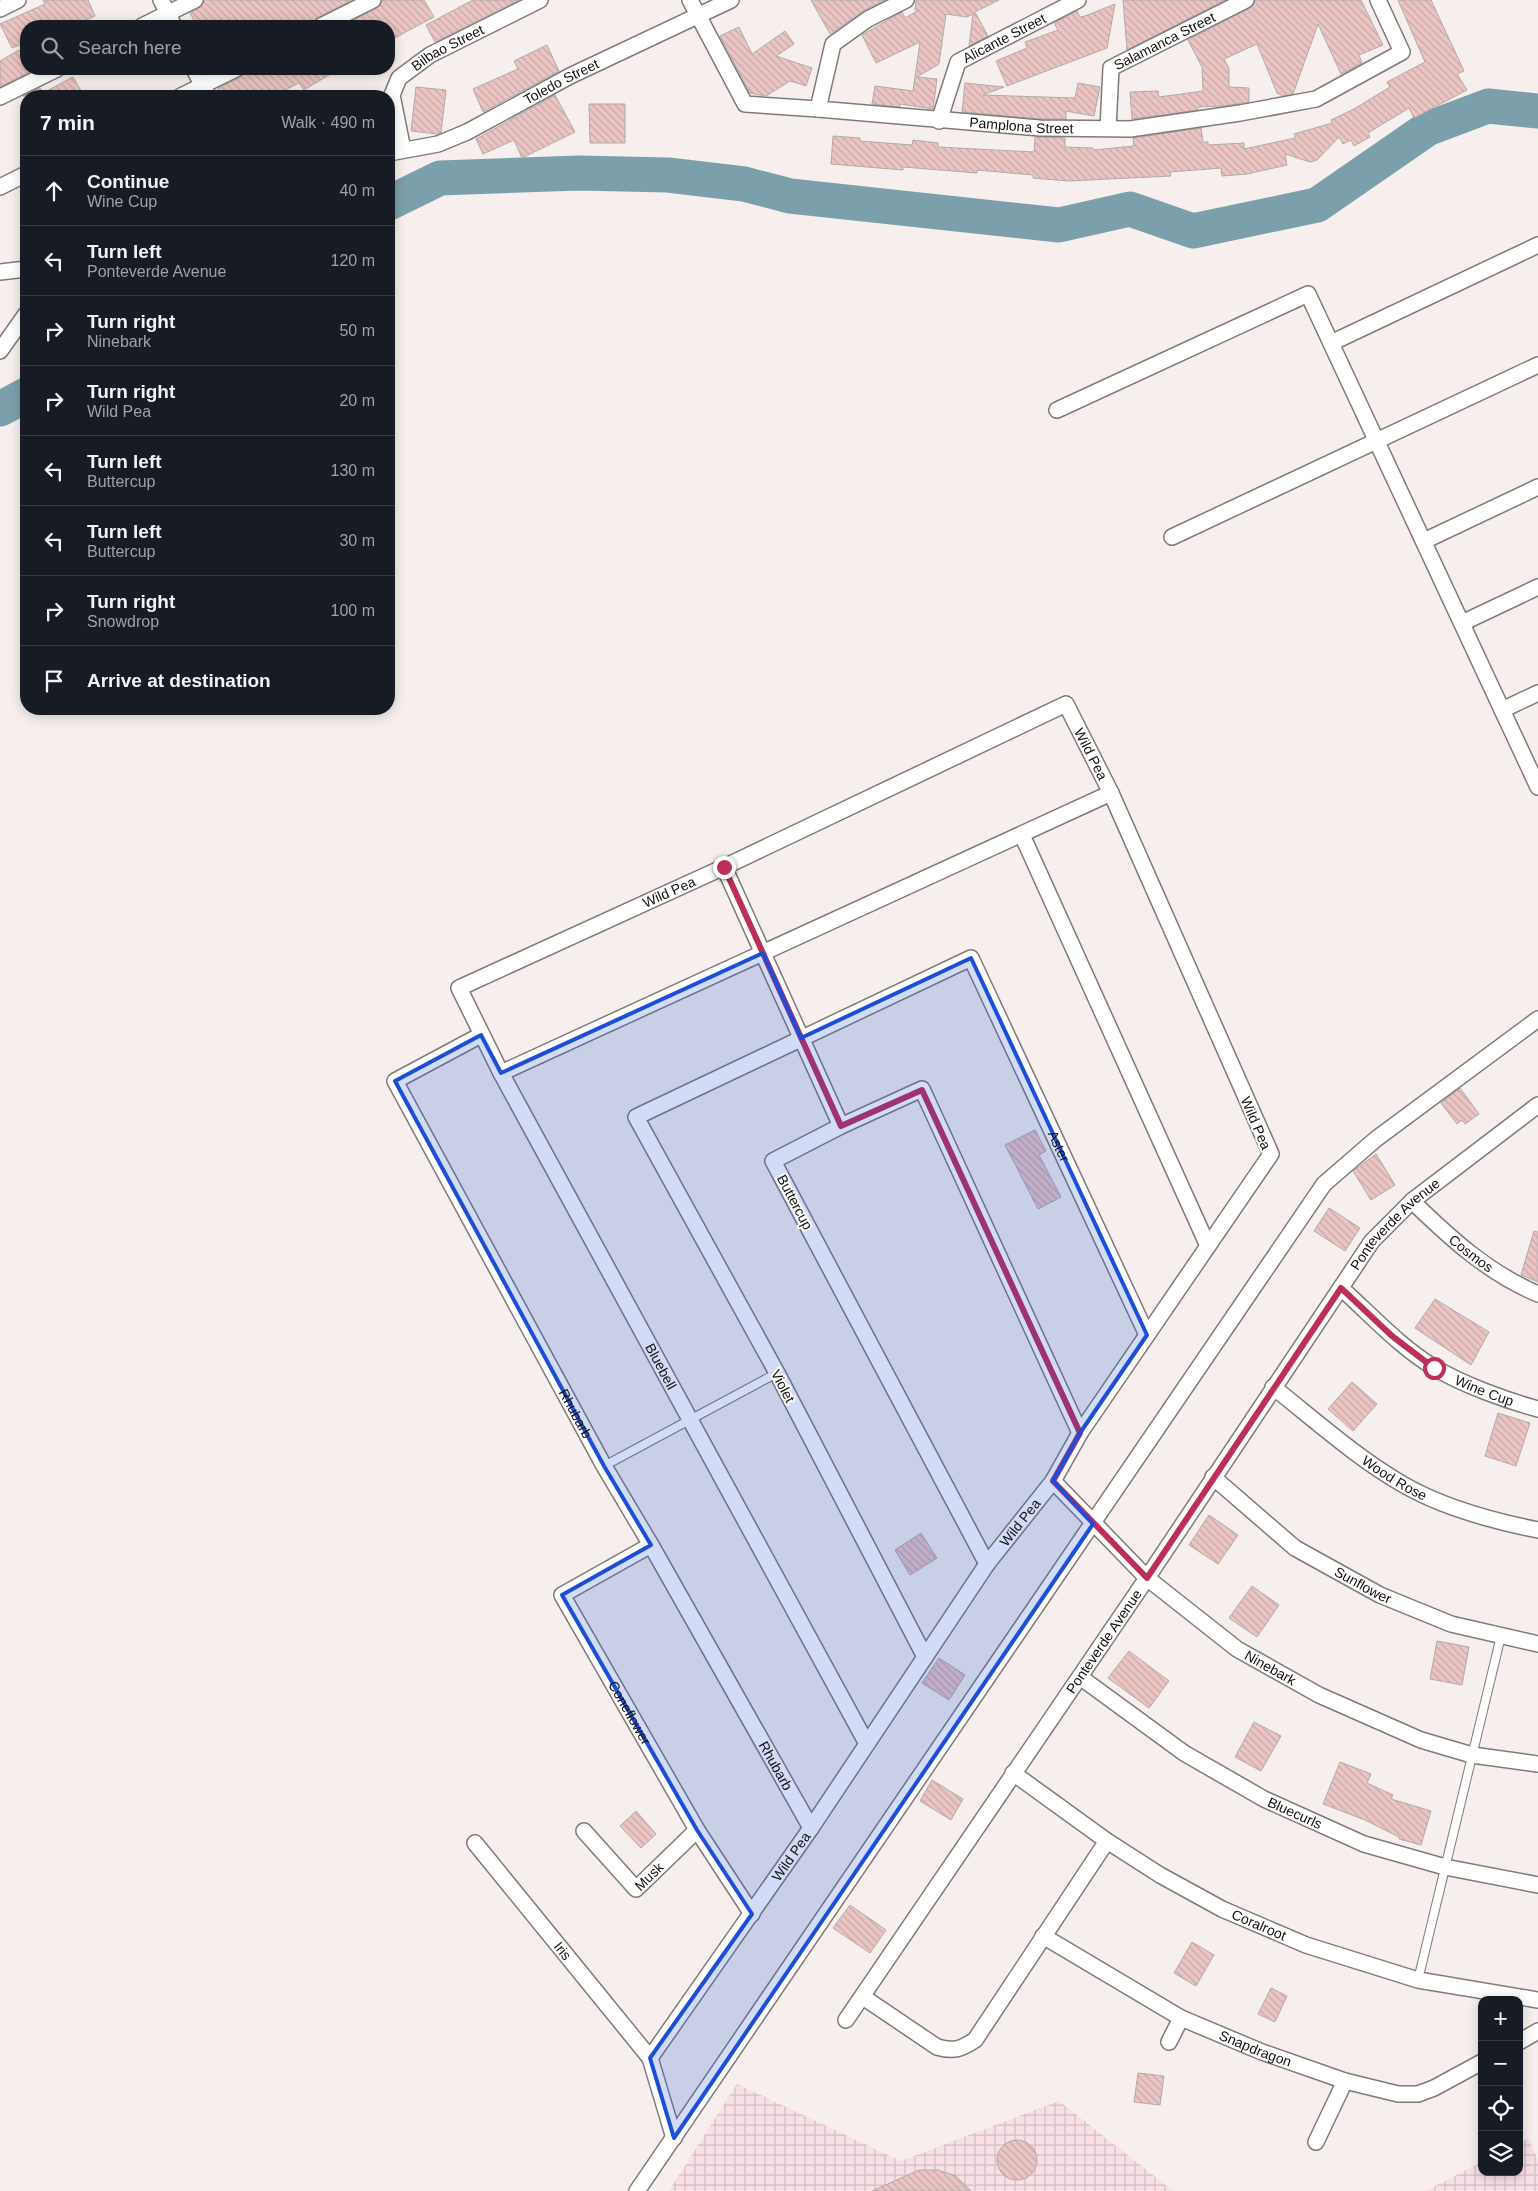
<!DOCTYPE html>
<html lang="en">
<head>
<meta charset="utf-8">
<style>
  :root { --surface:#171b24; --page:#242831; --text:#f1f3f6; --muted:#9ea1a6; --line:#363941 }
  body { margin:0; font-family:Helvetica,sans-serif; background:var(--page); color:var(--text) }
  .controls { position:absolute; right:15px; bottom:15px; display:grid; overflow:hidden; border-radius:10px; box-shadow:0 2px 12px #0003 }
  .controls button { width:45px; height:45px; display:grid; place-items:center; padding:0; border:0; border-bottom:1px solid var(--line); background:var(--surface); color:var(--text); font:25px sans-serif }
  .stop { position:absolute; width:15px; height:15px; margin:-11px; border:4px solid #bd2e59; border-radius:50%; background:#fff }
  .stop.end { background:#bd2e59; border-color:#fff; box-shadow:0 1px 5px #0008 }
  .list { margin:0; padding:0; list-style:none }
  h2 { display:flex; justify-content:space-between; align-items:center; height:65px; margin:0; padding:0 20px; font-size:21px }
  h2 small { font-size:16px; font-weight:400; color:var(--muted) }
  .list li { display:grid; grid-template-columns:32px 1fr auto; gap:15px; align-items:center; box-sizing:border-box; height:70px; padding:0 20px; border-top:1px solid var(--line) }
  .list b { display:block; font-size:19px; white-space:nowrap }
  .list p { margin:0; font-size:16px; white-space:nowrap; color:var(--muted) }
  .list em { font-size:16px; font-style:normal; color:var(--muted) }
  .icon { flex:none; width:28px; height:28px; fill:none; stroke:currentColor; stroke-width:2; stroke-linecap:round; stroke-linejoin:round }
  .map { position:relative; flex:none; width:1538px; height:2191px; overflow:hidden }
  .search { position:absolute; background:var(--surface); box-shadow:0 2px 12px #0003; left:20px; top:20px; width:375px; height:55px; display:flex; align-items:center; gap:12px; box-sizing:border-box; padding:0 18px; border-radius:20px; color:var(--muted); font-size:19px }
  .panel { position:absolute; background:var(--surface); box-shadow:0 2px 12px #0003; left:20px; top:90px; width:375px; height:625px; border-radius:20px }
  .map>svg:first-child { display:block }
</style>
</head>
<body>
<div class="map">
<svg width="1538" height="2191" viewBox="0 0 1538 2191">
  <defs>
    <pattern id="industrial-grid" width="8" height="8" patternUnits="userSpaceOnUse" patternTransform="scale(1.25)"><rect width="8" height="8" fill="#f9dfe6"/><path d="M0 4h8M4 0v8" fill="none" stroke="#d4bec4"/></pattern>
    <pattern id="building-back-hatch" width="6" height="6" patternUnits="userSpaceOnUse" patternTransform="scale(1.25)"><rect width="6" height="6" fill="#eac5c3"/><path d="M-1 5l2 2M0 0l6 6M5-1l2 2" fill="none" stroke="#c8a8a6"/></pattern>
  </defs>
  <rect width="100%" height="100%" fill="#f6efed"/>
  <g fill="url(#industrial-grid)">
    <path d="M737,2084l164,77 158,-60 114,90h-504z"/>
    <path d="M1528,2138l10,22v31h-113l57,-29v10h37v-29z"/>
  </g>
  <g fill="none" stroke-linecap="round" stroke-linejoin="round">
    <g stroke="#7c9fac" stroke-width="35">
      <path d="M389,203l51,-25 139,-5 89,2 76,9 46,12 269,29 71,-16 63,22 124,-26 110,-76 61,-23 50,5"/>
      <path d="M0,409l26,-14"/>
    </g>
  </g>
  <g fill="url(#building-back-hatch)" stroke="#b1abaa">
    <path d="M43,0h45l7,16 -22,10h-47v16l-14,6 -12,-24 45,-20z"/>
    <path d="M204,0h148l-35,18 -5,8h-115l-7,-13 12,-7z"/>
    <path d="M382,0h42l10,17 -45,24v-15h-48l36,-18z"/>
    <path d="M473,0h46l-84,42 -9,-17z"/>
    <path d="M811,0h74l-22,11 -33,23z"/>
    <path d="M916,0h83l-24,12 13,24 -19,10 4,-32 -6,3 -21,-3 -7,50 -22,13 20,2 -4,30 -33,-5v3l-28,-3 3,-18 38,5 7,-49 -44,21 -14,-28 40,-23 3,6 14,-8h-4z"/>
    <path d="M1123,0h102l-98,50z"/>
    <path d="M1255,0h106l22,45 -24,10 3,8 -21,11 -23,-50 -25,70 -10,2 -6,-3 -20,-49 -33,15 5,9v19l20,1v14l-25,4 -26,1v3l-66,9 -2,-27 28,-1 1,6 44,-6 -1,-24 -14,-27 62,-32z"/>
    <path d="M1398,0h33l33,71 -7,3 10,16 -53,28 -5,-10 -41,25 2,4 -16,9 -3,-6 -8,4 -4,-7 -22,23 -7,2 -25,-8 2,11 -40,9 -25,2 -1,-8 -51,4 1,4 -103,5 -35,-3v-3l-56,-5v3l-74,-6v3l-72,-6 2,-28 27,2v3l52,4 1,-5 25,3v4l96,5 1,-15 30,1v9l28,1v2l41,-4 -1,-8 68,-10 2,14h5v3l36,-2v6l51,-11 -1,-4 38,-11 -1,-3 23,-11 36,-22 -3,-5 38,-20z"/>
    <path d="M1115,4l-8,44 -100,38 -11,-25 31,-13 -2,-6 33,-12 -4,-7 23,-12 3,6 5,-1z"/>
    <path d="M739,27l13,27 33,-23 9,13 -18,12 36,12 -6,18 -16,-5 -24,15 -16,-3 -30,-57z"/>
    <path d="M547,45l12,26 -76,41 -10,-23 45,-20 -4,-8z"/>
    <path d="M19,50l7,12v7h4l1,2 -31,16v-26z"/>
    <path d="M245,69h94l-35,21 -5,-7 -26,13h-50l-5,-8 23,-11z"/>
    <path d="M73,77l11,19h-61l17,-8 3,5z"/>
    <path d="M965,83l39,4 -21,8 92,3 3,-15 22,4 -6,29 -28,-5v8h-26l-78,-7z"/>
    <path d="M416,87l30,3 -5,43 -4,1 -26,-3z"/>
    <path d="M555,95l20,37 -53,26 -8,-18 -31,14 -7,-15z"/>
    <path d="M589,104h36v39h-35z"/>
    <path d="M1460,1088l19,26 -14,10 -3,-4 -5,4 -16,-21z"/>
    <path d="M1035,1130l11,21 -7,4 22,42 -23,12 -33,-64z"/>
    <path d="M1376,1154l19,31 -24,15 -18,-29z"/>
    <path d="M1329,1208l31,20 -15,23 -31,-20z"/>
    <path d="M1534,1231l4,1v50l-17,-7z"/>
    <path d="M1435,1299l54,33 -18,33 -56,-37z"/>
    <path d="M1352,1382l25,22 -24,27 -25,-22z"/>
    <path d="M1498,1413l32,10 -14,43 -31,-10z"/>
    <path d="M1209,1515l29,20 -20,29 -29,-19z"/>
    <path d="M921,1533l16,25 -27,17 -15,-25z"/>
    <path d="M1252,1586l27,19 -22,32 -28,-19z"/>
    <path d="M1437,1641l32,6 -7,38 -32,-6z"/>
    <path d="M1129,1651l40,30 -20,27 -41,-30z"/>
    <path d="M939,1658l26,17 -16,25 -27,-17z"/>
    <path d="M1254,1722l27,14 -20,35 -26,-14z"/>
    <path d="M1340,1762l31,12 -4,9 26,12 -2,4 40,12 -10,34 -22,-6v-2l-34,-17 -42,-16z"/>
    <path d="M932,1780l31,19 -12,21 -31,-19z"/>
    <path d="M636,1811l20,23 -15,14 -21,-22z"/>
    <path d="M850,1905l36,25 -16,23 -37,-25z"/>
    <path d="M1192,1942l22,13 -18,31 -22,-13z"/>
    <path d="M1271,1988l16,8 -12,26 -17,-8z"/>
    <path d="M1138,2073l26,3 -4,29 -26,-3z"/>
    <circle cx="1017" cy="2160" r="20"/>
    <path d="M919,2170h19l18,6 15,15h-99z"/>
  </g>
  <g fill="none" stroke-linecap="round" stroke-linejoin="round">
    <g stroke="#807a78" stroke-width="10">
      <g id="service">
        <path d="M604,1466l173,-93"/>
        <path d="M1418,1980l83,-344"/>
      </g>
    </g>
    <g stroke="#807a78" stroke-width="18">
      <g id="minor">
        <path d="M161,0l13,26"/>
        <path id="s1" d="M690,0l55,104 73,5 222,19 90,1 110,-16 76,-14 86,-47 -24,-52"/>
        <path d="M0,9l18,-9"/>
        <path d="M142,26l53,-26"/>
        <path d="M321,26l52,-26"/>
        <path d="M194,69l14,27"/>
        <path d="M181,96l55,-27"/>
        <path d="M0,97l57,-28"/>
        <path d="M818,109l15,-65 35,-25 38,-19"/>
        <path id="s2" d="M939,121l19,-59 120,-62"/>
        <path id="s3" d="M1108,128l3,-60 135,-68"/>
        <path id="s4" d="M403,150l-11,-55 7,-17 31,-23 110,-55"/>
        <path id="s5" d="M389,153l49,-9 29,-12 103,-56 161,-76"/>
        <path d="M0,187l26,-13"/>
        <path d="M0,272l26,-3"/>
        <path d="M1331,343l207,-98"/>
        <path d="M0,351l26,-37"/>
        <path d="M1057,410l251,-116 230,493"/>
        <path d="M1172,537l366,-172"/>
        <path d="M1424,541l114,-54"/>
        <path d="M1462,623l76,-36"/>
        <path d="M1502,710l36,-17"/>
        <path d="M1022,835l186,411"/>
        <path d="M724,867l117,259"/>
        <path id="s6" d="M481,1035l-86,46 209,385 47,79 160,283"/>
        <path d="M501,1073l610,-280"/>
        <path id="s7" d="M1412,1201c38,37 76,72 126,93"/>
        <path id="s8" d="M1341,1288c30,27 59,59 94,80 29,17 70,32 103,41"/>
        <path id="s9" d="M1273,1387c43,34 84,71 131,98 40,23 89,36 134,45"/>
        <path id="s10" d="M1213,1477l82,71 85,47 71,29 87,20"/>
        <path id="s11" d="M1053,1481l94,97 90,71 82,46 102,45 51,15 66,9"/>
        <path id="s12" d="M651,1545l-89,50 135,235 55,84"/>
        <path d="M987,1564l-214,-403 68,-35 81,-37 158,344"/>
        <path id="s13" d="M925,1657l-148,-284 -141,-256 335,-159 176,377"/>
        <path id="s14" d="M1080,1677l104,76 80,46 100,45 81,23 93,18"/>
        <path id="s15" d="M1013,1773l94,68 53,34 62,34 84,36 112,35 120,20"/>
        <path id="s16" d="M584,1831l52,58 61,-59"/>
        <path id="s17" d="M475,1843l175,215 24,80"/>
        <path id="s18" d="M1043,1936l138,82 81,34 83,29 53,13h20l16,-6 48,-26"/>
        <path d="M863,1997l74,50c17,5 24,2 38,-7l132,-199"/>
        <path id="s19" d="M846,2020l301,-442 225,-337 40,-40 126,-96"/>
        <path d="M1169,2042l12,-24"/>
        <path d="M1519,2042l19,-11"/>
        <path id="s20" d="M650,2058l161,-230 176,-264 66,-83 27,-48 191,-279 -160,-361 -45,-89 -342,163 -265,121 42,85 366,671"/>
        <path d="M1316,2142l29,-61"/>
        <path d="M637,2191l687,-1007 52,-45 162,-120"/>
      </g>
    </g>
    <use href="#service" stroke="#fff" stroke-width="8"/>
    <use href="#minor" stroke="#fff" stroke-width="15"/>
  </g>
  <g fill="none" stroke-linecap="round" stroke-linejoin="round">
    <path stroke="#bd2e59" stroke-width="6" d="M724,867l117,259 81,-36 158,343 -27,48 94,97 194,-290 51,48 42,32"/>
  </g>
  <path fill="#1d4ed8" fill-opacity="0.2" stroke="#1d4ed8" stroke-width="4" stroke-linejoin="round" d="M763,953l38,85 170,-80 176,377 -67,98 -27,48 40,43 -419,614 -24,-80 102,-144 -55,-84 -135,-235 89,-50 -47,-79 -209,-385 86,-46 20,38z"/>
  <g text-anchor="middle" stroke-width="4" stroke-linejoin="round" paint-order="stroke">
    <g font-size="14" fill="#12100f" stroke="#fefefe">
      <text dy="5" stroke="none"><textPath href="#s2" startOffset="114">Alicante Street</textPath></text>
      <text dy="5" stroke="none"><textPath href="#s3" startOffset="120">Salamanca Street</textPath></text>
      <text dy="5" stroke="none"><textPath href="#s4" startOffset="132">Bilbao Street</textPath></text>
      <text dy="5" stroke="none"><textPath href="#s5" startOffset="188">Toledo Street</textPath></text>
      <text dy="5" stroke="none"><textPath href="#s1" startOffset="395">Pamplona Street</textPath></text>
      <text transform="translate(1091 754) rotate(63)" y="5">Wild Pea</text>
      <text transform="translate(669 892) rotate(-24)" y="5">Wild Pea</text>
      <text transform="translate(1256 1123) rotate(67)" y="5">Wild Pea</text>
      <text dy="5" stroke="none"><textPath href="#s13" startOffset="1191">Aster</textPath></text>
      <text transform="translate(795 1202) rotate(62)" y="5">Buttercup</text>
      <text dy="5" stroke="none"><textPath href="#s19" startOffset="968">Ponteverde Avenue</textPath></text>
      <text dy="5" stroke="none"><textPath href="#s7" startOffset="79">Cosmos</textPath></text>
      <text dy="5" stroke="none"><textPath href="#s20" startOffset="2691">Bluebell</textPath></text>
      <text transform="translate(783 1386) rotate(62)" y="5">Violet</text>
      <text dy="5" stroke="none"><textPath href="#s8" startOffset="178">Wine Cup</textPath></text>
      <text dy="5" stroke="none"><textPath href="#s6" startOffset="476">Rhubarb</textPath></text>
      <text dy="5" stroke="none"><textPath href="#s9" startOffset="152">Wood Rose</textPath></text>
      <text dy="5" stroke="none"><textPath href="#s20" startOffset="651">Wild Pea</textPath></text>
      <text dy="5" stroke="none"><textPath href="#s10" startOffset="186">Sunflower</textPath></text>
      <text dy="5" stroke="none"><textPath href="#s19" startOffset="458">Ponteverde Avenue</textPath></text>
      <text dy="5" stroke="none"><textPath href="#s11" startOffset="288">Ninebark</textPath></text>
      <text dy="5" stroke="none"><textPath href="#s12" startOffset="238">Coneflower</textPath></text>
      <text dy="5" stroke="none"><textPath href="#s6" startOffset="881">Rhubarb</textPath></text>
      <text dy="5" stroke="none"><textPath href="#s14" startOffset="255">Bluecurls</textPath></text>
      <text dy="5" stroke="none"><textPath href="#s20" startOffset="246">Wild Pea</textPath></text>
      <text dy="5" stroke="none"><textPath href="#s16" startOffset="96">Musk</textPath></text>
      <text dy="5" stroke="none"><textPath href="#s15" startOffset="290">Coralroot</textPath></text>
      <text dy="5" stroke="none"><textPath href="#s17" startOffset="139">Iris</textPath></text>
      <text dy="5" stroke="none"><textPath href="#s18" startOffset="241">Snapdragon</textPath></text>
    </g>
  </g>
</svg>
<div class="controls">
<button>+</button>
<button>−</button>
<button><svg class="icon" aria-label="locate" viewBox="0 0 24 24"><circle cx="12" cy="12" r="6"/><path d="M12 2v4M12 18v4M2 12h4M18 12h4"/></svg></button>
<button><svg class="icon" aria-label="layers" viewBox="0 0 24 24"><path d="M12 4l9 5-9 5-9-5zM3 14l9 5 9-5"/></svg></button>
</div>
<div class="stop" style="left:1434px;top:1368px"></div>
<div class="stop end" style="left:724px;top:867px"></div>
<div class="search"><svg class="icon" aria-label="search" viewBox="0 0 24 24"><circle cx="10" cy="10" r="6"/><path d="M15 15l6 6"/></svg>Search here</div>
<section class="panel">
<h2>7 min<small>Walk · 490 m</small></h2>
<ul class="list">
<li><svg class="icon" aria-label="ahead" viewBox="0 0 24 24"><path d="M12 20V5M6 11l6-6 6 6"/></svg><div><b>Continue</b><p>Wine Cup</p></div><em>40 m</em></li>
<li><svg class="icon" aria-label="left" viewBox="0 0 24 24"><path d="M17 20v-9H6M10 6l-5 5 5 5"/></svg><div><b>Turn left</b><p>Ponteverde Avenue</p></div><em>120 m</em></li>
<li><svg class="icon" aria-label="right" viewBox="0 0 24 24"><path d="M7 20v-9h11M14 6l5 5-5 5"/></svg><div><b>Turn right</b><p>Ninebark</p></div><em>50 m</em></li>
<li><svg class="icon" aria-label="right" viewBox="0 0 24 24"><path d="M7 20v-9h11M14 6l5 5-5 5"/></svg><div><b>Turn right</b><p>Wild Pea</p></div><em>20 m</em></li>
<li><svg class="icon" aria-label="left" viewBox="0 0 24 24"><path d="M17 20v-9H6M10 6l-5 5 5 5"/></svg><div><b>Turn left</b><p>Buttercup</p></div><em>130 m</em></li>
<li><svg class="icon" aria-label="left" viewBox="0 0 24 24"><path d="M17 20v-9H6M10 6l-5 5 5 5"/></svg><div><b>Turn left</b><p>Buttercup</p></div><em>30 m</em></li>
<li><svg class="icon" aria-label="right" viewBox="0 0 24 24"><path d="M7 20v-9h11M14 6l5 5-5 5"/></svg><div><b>Turn right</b><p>Snowdrop</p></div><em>100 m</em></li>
<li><svg class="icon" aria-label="arrive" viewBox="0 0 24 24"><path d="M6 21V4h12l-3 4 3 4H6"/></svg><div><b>Arrive at destination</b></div></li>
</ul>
</section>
</div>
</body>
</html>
